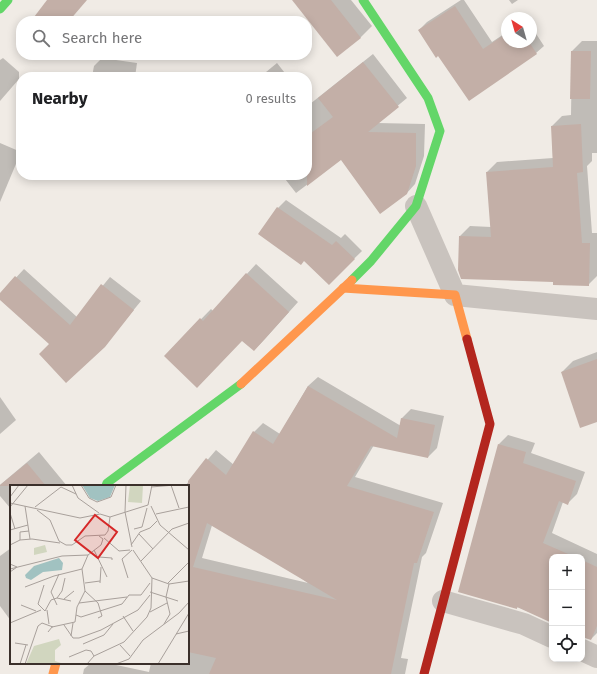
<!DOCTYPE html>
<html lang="en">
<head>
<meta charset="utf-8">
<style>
  :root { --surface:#fff; --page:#f6f6f6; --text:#202124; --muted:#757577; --line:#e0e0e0 }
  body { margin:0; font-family:"Fira Sans",sans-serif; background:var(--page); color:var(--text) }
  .controls { position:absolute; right:12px; bottom:12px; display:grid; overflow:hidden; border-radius:8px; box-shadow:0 2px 10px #0003 }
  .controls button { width:36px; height:36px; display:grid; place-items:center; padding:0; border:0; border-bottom:1px solid var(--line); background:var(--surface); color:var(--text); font:20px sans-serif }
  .compass { position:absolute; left:501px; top:12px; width:36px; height:36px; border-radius:50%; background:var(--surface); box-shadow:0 2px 10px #0003; rotate:323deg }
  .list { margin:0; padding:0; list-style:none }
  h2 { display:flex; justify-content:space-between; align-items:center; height:52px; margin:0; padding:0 16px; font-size:17px }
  h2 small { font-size:13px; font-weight:400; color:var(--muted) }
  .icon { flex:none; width:22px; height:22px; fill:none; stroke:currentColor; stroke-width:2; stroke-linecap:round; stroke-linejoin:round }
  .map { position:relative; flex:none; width:597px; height:674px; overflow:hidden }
  .search { position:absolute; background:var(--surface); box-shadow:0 2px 10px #0003; left:16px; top:16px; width:296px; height:44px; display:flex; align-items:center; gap:10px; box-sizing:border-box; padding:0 14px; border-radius:16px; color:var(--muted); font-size:15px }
  .panel { position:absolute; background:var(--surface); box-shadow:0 2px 10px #0003; left:16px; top:72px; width:296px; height:108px; border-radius:16px }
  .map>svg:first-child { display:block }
</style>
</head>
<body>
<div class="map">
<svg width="597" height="674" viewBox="0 0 597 674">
  <rect width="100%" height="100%" fill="#f0ebe5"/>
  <g fill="#0003">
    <path d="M294,0h57l21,26 -12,12z"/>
    <path d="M461,0h3l28,42 15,-10v10h24v-16l13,20 -8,7 -97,2 -20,-25 8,-8z"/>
    <path d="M509,0h9l-6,4z"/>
    <path d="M582,41h15v112h-5v8l-5,5 5,67h5v43l-9,9 -34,-4 -94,-45 10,-10 21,1 -4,-55 10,-10 56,-4 -1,-32 10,-10 9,-1 1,-64z"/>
    <path d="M373,54l34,44 -30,25 48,1 -1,32 -9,28 -9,10 -65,-35 -45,34 -14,-18h25v-76l3,5z"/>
    <path d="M3,58l16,14v7l-19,22v-41z"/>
    <path d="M102,58l35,5 -2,14h-43l2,-11z"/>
    <path d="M277,63l11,14h-28z"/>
    <path d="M0,143l21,9 -21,50z"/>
    <path d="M286,200l55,38 4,-4 17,17 -33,32 -24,-23 -27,-52z"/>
    <path d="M256,264l42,38 -34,38 -10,10 -12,-10 -77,16 46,-47 2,2z"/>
    <path d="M24,269l53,48 33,-40 31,24 -37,45 -53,-2 -51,-45v-4z"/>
    <path d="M597,352v69l-35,-49 11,-11z"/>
    <path d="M318,377l83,49 1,-8 9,-9 33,7 -7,32 -9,9 -54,-12 -19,32 88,26 -17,50 -4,4 -21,101 7,1 -3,15h-322l1,-5 7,-6h16l42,9 2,-9h37v-149l25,8 -11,36 106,25 -120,-86v-11h-3l31,-36 18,15 20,-33 9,-9 17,11 28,-48z"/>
    <path d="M0,397l16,23 -16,14z"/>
    <path d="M508,435l27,8 -4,10 54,19 -8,22 -9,9 -5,-1 -11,31 45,21v79l-6,6 -9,-4v-78h-30v65l-34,-15 -1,1 -18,-164z"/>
    <path d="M39,452l28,34h-56v23l-11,-13v-11z"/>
    <path d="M11,548v73l-11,-15v-50z"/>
  </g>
  <g fill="#c3afa7" fill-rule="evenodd">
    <path d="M47,0h40l-18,21h-38z"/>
    <path d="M292,0h39l30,38 -24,19z"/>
    <path d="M455,6l28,43 24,-16v9h22l8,12 -68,47 -31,-45 -2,2 -18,-28z"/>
    <path d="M571,51h20l-1,48h-20z"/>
    <path d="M363,62l36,45 -31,25 48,1v33l-9,28 -27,20 -39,-54 -34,26v-50l26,-19 -15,-19z"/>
    <path d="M581,124l2,48 -6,1 5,70h8l-1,43 -36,-1v-3l-92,-3 -3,-9 1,-34 32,1 -5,-65 67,-5 -2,-41z"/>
    <path d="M277,207l55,38 4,-4 19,18 -26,26 -25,-24 -3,4 -43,-31z"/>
    <path d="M246,273l43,39 -35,39 -12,-10 -45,47 -33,-32 36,-38 3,3z"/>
    <path d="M15,276l55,49 31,-41 33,26 -29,37 -39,36 -27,-29 10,-10 -49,-44v-7z"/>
    <path d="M597,359v63l-17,6 -19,-56z"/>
    <path d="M308,386l89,52 4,-20 34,7 -7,33 -57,-12 -24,40 87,26 -17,51h-3l-23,111h-182l7,-16 -28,-6v-171l18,-23 20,17 27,-44 20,13zM207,523l130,77 -144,-33z"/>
    <path d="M498,444l28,8 -3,11 53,18 -8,24 -9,-4 -16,42 32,14h-23v66l-35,-16v2l-59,-17z"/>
    <path d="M27,463l19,23h-46v-1z"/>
    <path d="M582,560l15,7v59l-6,14 -9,-3z"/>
  </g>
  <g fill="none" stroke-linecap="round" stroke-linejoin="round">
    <g stroke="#c9c3be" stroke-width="22">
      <path d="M416,206l39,89 142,14"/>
      <path d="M443,601l81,23 28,13"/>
      <path d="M582,650l15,7"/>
    </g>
    <g stroke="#63d668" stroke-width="9">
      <path d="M0,9l8,-9"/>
      <path d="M352,280l19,-19 45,-55 24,-75 -12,-33 -65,-98"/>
      <path d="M106,486l1,-3 134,-99"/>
    </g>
    <g stroke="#ff974d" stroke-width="9">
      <path d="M343,288l112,7 12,44"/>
      <path d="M241,384l111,-104"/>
      <path d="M53,674l3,-11"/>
    </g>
    <path stroke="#b3261e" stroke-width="9" d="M424,674l66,-250 -23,-85"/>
  </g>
  <g transform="translate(10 485)">
    <rect width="179" height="179" fill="#f0ebe5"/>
    <path d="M120,0h13l-1,18 -14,-1zM35,60l2,7 -13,3v-7zM49,154l2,6 -6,5v11l9,3h-38l8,-18z" fill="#d1d6bf"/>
    <path d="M72,0h33l-5,12 -12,4 -8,-3zM49,73l4,5 -1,7 -19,2 -12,8 -5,-2 -1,-3 9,-9z" fill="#a1c2c1"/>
    <path fill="none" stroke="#a8a09b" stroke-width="1" d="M62,0l6,13 21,15M71,0l8,13 8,4 14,-5 5,-12M116,0l-1,27 7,35M161,0l8,23M141,2l24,-2M0,12l9,-12M0,18l70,15 20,-4 10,3 38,-12M138,20l4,-20M15,21l5,33M141,21l9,19 29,25M0,22l18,-22M25,22l26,-20 15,7M27,25l13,10 9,21 7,4h6l13,-9 20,-1 3,-4 2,-14M0,28l5,16M146,29l33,-7M124,44l8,-2 5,-19M0,45l18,-5M129,49l14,15M94,53l15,13 11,-1M10,55v-8l9,-1M0,60l10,-5 12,-1 28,4M121,60l9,-13 10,-4 7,-7M84,65l13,27M123,65l19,28 17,6 20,-3M89,72l13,1v2M131,76l31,-32 17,-6M0,79l7,3 -7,5M0,84l52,-13 26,-1 13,-10 2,-6 -4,-3M118,93l-6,-19 10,-9M75,98l15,-2M90,98l1,-16M158,98l21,-21M34,100l-6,19 7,7 6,-11 6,-2 5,-7 3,-13M15,102l29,-11 28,-7M75,106l13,12 4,13 -4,2M140,107l28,9M47,113l14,3M54,114l10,-8M69,118l48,-6M11,120l15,6M47,120l-6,-13 8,-18M37,125l2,14M140,127l17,-9M66,130l5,2 41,-13 7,-9h12l9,-12M113,131l10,15M0,138l31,-13M154,139l6,-10 -4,-17 3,-13M54,140l9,13h6l22,-8 37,-20 12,-15M38,147l4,-5 23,-5 2,-15 8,-16 -3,-22 6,-14M166,149l13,-3M61,151l2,-13M5,158l13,2M73,159l21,-9 9,-11M110,160l10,11M59,172l17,-7 5,1 3,5M10,179l6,-19M15,179l13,-38 4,-3 11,4M77,179l7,-8 30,-14 23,-25 4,-9 1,-30M106,179l13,-5 14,-19 36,-27 10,-11M148,179l31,-51"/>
    <path fill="#d62828" fill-opacity="0.15" stroke="#d62828" stroke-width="2" d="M85,30l22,17 -19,26 -23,-18z"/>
    <rect width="179" height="179" fill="none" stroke="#3b302b" stroke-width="2"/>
  </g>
</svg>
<div class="controls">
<button>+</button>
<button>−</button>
<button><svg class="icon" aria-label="locate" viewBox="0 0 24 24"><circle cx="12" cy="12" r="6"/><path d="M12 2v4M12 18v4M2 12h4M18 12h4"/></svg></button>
</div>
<svg class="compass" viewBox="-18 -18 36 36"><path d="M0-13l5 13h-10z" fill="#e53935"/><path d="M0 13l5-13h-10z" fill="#757577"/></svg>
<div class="search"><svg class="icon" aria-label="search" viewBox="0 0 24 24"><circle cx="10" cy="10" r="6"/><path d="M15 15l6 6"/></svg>Search here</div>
<section class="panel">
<h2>Nearby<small>0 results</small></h2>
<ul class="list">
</ul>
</section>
</div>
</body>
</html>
